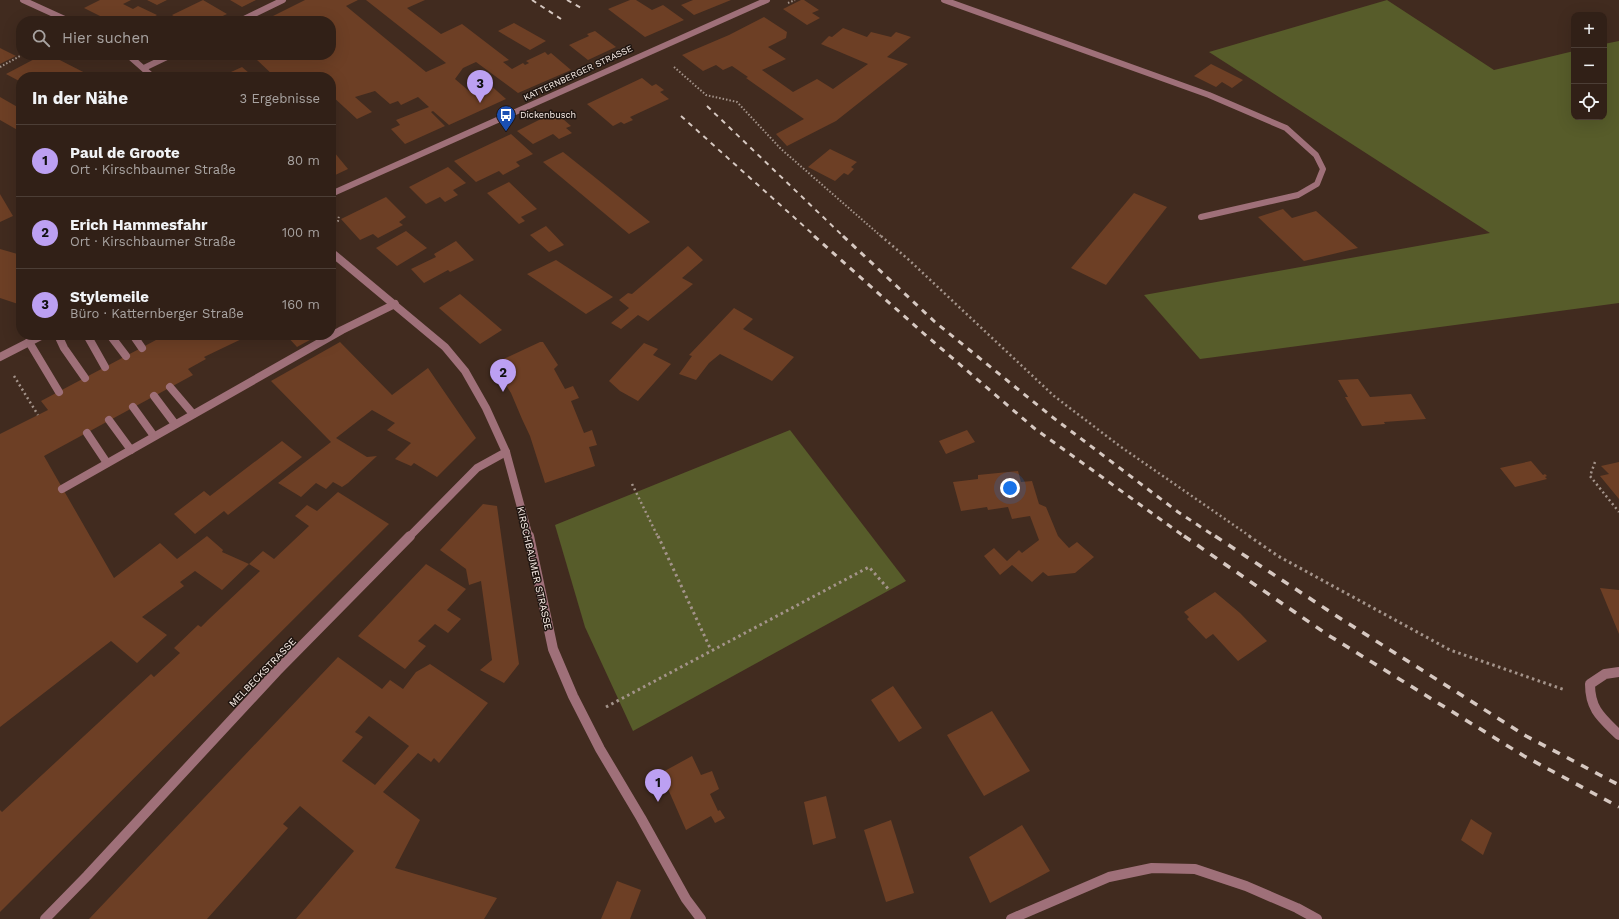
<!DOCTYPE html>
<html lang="de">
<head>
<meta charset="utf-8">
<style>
  :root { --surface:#312017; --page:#392820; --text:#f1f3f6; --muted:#a8a3a1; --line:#4c3e36; --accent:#bca0f2 }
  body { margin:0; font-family:"Work Sans",sans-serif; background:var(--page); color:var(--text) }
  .controls { position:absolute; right:12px; top:12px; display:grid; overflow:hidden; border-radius:8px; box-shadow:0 4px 16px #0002 }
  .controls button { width:36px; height:36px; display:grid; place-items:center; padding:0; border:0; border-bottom:1px solid var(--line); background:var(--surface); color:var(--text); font:20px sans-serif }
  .you { position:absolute; left:1010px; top:488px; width:14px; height:14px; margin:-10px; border:3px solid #fff; border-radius:50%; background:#1a73e8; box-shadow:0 0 0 6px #1a73e833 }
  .badge { display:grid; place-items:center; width:26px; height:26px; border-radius:50%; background:var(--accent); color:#111; font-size:13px; font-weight:700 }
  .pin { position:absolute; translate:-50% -33px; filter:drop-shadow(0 1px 2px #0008) }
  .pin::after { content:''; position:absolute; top:21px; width:14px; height:12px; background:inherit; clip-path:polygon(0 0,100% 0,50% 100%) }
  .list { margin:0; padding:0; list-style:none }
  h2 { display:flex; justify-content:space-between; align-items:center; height:52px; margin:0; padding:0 16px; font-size:17px }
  h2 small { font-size:13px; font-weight:400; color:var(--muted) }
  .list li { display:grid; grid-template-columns:26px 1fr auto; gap:12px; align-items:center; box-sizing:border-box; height:72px; padding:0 16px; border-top:1px solid var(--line) }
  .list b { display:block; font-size:15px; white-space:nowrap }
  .list p { margin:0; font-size:13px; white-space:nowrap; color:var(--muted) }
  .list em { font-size:13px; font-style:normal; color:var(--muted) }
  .icon { flex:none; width:22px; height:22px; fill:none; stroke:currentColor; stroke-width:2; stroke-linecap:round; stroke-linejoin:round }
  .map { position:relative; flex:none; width:1619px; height:919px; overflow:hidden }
  .search { position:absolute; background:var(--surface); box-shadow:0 4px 16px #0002; left:16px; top:16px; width:320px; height:44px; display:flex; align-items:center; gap:10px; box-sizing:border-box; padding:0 14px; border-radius:16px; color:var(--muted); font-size:15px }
  .panel { position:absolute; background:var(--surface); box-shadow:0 4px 16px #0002; left:16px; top:72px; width:320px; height:268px; border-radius:16px }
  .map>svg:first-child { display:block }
</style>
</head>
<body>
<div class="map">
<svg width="1619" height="919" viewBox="0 0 1619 919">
  <rect width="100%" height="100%" fill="#412b1f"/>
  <g fill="#575c2a">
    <path d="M1387,0l107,70 80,-19v66h30v-73l15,-3v262l-419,56 -56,-64 346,-62 -281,-181z"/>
    <path d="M790,430l116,151 -273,150 -48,-104 -30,-102z"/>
  </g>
  <g fill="#6d3f25" fill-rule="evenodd">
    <path d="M100,0h31l-8,4 10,5 5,-3 19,9 -10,6h-37l-26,-13z"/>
    <path d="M147,0h20l-10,5z"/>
    <path d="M203,0l24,14 -15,7h-47l10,-4 -3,-2z"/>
    <path d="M230,0h26l-14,7z"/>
    <path d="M305,0h53l-12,6 80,66 20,-9 -80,-63h59l-18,8 34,26 21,-10 47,36 -6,2 9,7 11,-6 2,2 4,-2 -3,-2 19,-9 3,3 3,-2 20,17 -53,23 -42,-31 -13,6 -8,11 14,12 19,-8 18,16 -57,26 -16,-14 -2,1 14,14 -40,18 -14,-15 9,-4 -4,-5 33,-13 -11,-10 -17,8 -3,-4 -8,3 -15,-13 -20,6 17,15 -15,7 -26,-24v-18h-56l-19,-18 11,-4h64v-34h-68z"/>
    <path d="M630,0h6l16,10 11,-5 21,15 -39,17 -37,-28z"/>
    <path d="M693,0h38l-37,15 -13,-10z"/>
    <path d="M801,0h3l15,10 -7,3 8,5 -13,7 -24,-16z"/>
    <path d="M764,17l23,15 -1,6 -18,9 18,12 -24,11 31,22 24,-13 16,10 35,-25 -47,-20 8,-8 3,1 11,-9 24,9 4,-5 20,5 5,-5 15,5 -24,20 21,7 -72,57 -49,25 -11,-12 28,-15 -58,-41 2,-1 -16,-11 -9,4 -7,-5 -13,6 -21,-16 47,-20z"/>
    <path d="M514,23l32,18 -16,9 -32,-19z"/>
    <path d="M595,31l21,16 -28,13 -19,-15 20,-9 -2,-2z"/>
    <path d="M0,48l16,8 -16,8z"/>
    <path d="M42,55h8l43,22h-72v5l-15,-8z"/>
    <path d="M1211,64l32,16 -11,8 -10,-6 -6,5 -22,-11z"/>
    <path d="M242,67l7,6 -9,4h-20z"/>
    <path d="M642,78l10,8 4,-2 8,6 -4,2 9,7 -39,18 3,3 -9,4 -3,-2 -8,4 -26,-22z"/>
    <path d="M0,97l21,12v23l-21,-12z"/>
    <path d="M555,112l16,14 -5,2 6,5 -13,6 -6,-5 -20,10 -16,-13z"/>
    <path d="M511,134l22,20 -17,8 4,4 -17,9 -4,-4 -23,11 -22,-21z"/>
    <path d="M830,149l27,13 -6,5 3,2 -6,6 -4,-2 -9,8 -27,-14z"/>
    <path d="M334,152l14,17 -17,8v-24z"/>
    <path d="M563,152l29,23 58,47 -21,12 -86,-72z"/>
    <path d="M448,167l18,16 -13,7 5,5 -13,7 -5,-5 -14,7 -17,-17z"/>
    <path d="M509,182l28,27 -16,8 4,4 -6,3 -32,-31z"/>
    <path d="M1134,193l33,14 -61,78 -35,-17z"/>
    <path d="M0,194l13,22 -13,6z"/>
    <path d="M386,197l20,20 -7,5 4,3 -25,13 -5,-4 -13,6 -19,-21z"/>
    <path d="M1283,209l9,9 24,-7 42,37 -54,13 -46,-44z"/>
    <path d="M546,226l18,19 -15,7 -19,-17z"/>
    <path d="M406,231l21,17 -30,18 -21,-18z"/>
    <path d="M456,241l18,19 -24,12 -2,-2 -24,13 -13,-14 25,-12 -2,-3z"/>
    <path d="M688,246l15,14 -21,18 11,6 -45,37 -10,-6 -17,14 -10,-6 18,-15 -10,-8 9,-7 4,1z"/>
    <path d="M0,249l21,6v50l-21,-7z"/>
    <path d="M556,260l57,37 -27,17 -59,-40z"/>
    <path d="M460,294l42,36 -22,14 -41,-36z"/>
    <path d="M734,308l19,11 -10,10 51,28 -22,24 -52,-27 -11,9 -13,17 -17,-6 13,-18 -3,-1z"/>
    <path d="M155,335h95l-46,22 2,2 -18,10 5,6 -149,81 70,122 46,-35 17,16 30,-23 16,14 -1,2 27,12 -27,26 -27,-19 -15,11 4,4 -42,31 25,18 -30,28 -26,-22 -111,86v-293l48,-24 -7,-9 115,-61 -4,-3z"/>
    <path d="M286,335h33l-22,12z"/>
    <path d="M340,342l52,53 36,-27 48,70 -39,39 -23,-14 -3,3 -16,-7 16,-16 -24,-13 8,-7 -23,-13 -36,28 31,19 10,-1 -29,27 -6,4 -9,-5 -7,7 -10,-6 -15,14 -23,-14 53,-41 -60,-61z"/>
    <path d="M540,342h3l15,23 -4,4 11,20 8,-3 6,12 -8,3 13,32 8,-3 5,15 -8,2 6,19 -50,17 -15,-47 -8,-17 -11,-26 -18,-29z"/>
    <path d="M644,343l14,6 -5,6 18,9 -33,37 -18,-10 -11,-10z"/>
    <path d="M1358,379l12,18 41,-3 15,25 -42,3 1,2 -23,2 -17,-29h3l-10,-17z"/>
    <path d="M967,430l8,12 -29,12 -7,-13z"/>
    <path d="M282,441l20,16 -74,58 -4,-4 -29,23 -21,-20 30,-23 6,5z"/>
    <path d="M1531,461l12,14 2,-1 2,2 -2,1 2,2 -32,8 -15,-19z"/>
    <path d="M1619,462v37l-19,-23 9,-2 -8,-8z"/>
    <path d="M1018,471l3,11 11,-1 7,23 7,3 12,29 11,12 8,-6 17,15 -19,16 -27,3 -5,-4 -11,10 -20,-17 -12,10 -16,-19 10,-8 13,13 12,-11 3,3 17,-13 -9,-24 -18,3 -4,-12 -20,3 -1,-3 -26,4 -8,-29 25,-3v-4z"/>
    <path d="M338,492l51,32 -389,388v-102l2,2 149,-138 3,3 26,-24 -6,-5 24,-23 3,2 7,-7 52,-49 -11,-7 14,-13 11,8 35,-33 -14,-10 12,-11 10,6z"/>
    <path d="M483,504l14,2 22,158 -15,19 -24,-13 12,-10 -11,-79 -12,4 -3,-16 -26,-19z"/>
    <path d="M426,564l40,25 -19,21 14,9 -13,14 -13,-9 -17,17 8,5 -21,23 -47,-33z"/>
    <path d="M1600,588l19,2v44z"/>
    <path d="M1215,592l25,21 27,28 -29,20 -25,-27 -7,5 -19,-20 2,-2 -5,-5z"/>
    <path d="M338,657l44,32 8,-9 13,9 13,-17 14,-8 58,39 -49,60 -5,-5 -3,4 -13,-9 -35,39 37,28 -25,48 102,30 -13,21h-188l58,-68 -54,-45 -17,18 5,4 -81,91h-118zM369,716l40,30 -34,39 -33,-24 21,-24 -8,-5z"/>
    <path d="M893,686l29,42 -23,14 -28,-42z"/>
    <path d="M992,711l38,60 -46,25 -37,-61z"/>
    <path d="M692,756l9,19 11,-4 7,18 -9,5 8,17 2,-1 5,8 -10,5 -4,-7 -25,14 -25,-57z"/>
    <path d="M826,796l10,42 -23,7 -9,-43z"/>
    <path d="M1471,819l21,14 -9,22 -22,-15z"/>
    <path d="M891,820l23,73 -28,9 -22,-72z"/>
    <path d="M1022,825l28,46 -60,32 -21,-46z"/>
    <path d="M617,881l24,9 -11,29h-29z"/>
  </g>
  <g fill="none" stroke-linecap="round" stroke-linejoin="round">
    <g stroke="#a4948b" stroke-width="2" stroke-dasharray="1.5 2" stroke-linecap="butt">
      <path d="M788,3l7,-3"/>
      <path d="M0,67l22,-12"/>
      <path d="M674,67l32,28 31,7 44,47 101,88"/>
      <path d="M331,224l7,-3 1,-5"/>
    </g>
    <g stroke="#a4948b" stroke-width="2.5" stroke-dasharray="2 3" stroke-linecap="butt">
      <path d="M881,236l28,24 145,136 67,51 130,90"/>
      <path d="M14,376l24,39"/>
      <path d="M1595,462l-5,14 29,36"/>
      <path d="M632,484l26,53"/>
    </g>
    <g stroke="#a4948b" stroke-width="3" stroke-dasharray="2.5 3.5" stroke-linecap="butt">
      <path d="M658,536l53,114"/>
      <path d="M1249,536l29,20 172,94 115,40"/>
      <path d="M606,707l263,-140 21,24"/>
    </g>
    <path stroke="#9f7079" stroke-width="6" d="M944,0l265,95 77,33 30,27 7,14 -6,15 -19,11 -97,22"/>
    <g stroke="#9f7079" stroke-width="8">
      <path d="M58,335l6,13 21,30"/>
      <path d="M87,335l18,32"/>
      <path d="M110,335l16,21"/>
      <path d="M133,335l9,13"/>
      <path d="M29,342l30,50"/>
      <path d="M170,387l23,27"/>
      <path d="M154,396l21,28"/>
      <path d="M133,407l21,29"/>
      <path d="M109,420l22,30"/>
      <path d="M87,433l20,30"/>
      <path d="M62,489l280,-159 53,-26"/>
    </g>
    <g stroke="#9f7079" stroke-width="6">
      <path d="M240,21l43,-21"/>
      <path d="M144,68l27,-13"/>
    </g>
    <g stroke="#9f7079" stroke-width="8">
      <path d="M331,252l114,95 20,24 21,37 20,44 23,85"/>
      <path d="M409,537l68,-69 29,-16"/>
    </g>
    <g stroke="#9f7079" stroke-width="10">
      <path d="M529,536l24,113 20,47 27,53 41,69 45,81 15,20"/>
      <path d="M1619,672l-14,2 -15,10c0,26 12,34 29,51"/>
      <path d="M45,919l42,-43 190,-205 133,-135"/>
      <path d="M1011,919l98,-42 43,-9 43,1 51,17 51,22 20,11"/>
    </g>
    <g stroke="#9f7079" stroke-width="6">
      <path d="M23,0l46,21"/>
      <path d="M128,55l25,22"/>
      <path d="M331,194l436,-194"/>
    </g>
    <path stroke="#9f7079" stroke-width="8" d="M0,357l43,-22"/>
    <g stroke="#d6c8c1" stroke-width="2" stroke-dasharray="5 5" stroke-linecap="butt">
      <path d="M532,0l29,19"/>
      <path d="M567,0l16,9"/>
      <path d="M707,106l137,131"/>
      <path d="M681,116l135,121"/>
    </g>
    <g stroke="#d6c8c1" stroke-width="3" stroke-dasharray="6 6" stroke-linecap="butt">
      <path d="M814,236l108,96 112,96 151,109"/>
      <path d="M843,236l92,86 116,94 127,96 38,25"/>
    </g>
    <g stroke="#d6c8c1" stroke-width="3.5" stroke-dasharray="8 8" stroke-linecap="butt">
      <path d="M1184,536l144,99 196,121 95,51"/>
      <path d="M1215,536l120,79 191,121 93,49"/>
    </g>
  </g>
  <defs>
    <g id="bus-pin" transform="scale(1)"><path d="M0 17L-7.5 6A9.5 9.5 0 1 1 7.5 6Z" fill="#1a4fb4" stroke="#201611"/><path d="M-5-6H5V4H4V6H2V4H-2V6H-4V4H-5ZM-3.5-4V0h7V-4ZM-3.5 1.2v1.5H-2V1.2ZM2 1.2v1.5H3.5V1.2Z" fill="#fff"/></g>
  </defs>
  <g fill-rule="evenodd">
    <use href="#bus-pin" x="506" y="115"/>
  </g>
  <g text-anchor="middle" stroke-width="3" stroke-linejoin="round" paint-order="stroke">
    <g font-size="9" fill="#fdf1eb" stroke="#201611">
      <text transform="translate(578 73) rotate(-25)" y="3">KATTERNBERGER STRASSE</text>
    </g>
    <g font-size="9" fill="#fdf1eb" stroke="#201611" text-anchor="start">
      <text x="520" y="118">Dickenbusch</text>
    </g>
    <g font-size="10" fill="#fdf1eb" stroke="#201611">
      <text transform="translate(535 568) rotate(77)" y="4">KIRSCHBAUMER STRASSE</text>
      <text transform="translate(262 672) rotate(-46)" y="4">MELBECKSTRASSE</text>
    </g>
  </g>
</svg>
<div class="controls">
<button>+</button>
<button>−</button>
<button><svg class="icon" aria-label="locate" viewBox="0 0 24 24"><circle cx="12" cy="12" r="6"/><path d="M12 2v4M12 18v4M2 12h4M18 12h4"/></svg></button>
</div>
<div class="you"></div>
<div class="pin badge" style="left:658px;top:802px">1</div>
<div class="pin badge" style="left:503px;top:392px">2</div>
<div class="pin badge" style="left:480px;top:103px">3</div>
<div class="search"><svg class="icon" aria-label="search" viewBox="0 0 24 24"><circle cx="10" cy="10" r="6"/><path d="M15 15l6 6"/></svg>Hier suchen</div>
<section class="panel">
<h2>In der Nähe<small>3 Ergebnisse</small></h2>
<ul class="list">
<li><span class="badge">1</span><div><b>Paul de Groote</b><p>Ort · Kirschbaumer Straße</p></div><em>80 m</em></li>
<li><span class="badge">2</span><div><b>Erich Hammesfahr</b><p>Ort · Kirschbaumer Straße</p></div><em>100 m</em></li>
<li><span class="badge">3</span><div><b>Stylemeile</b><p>Büro · Katternberger Straße</p></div><em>160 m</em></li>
</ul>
</section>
</div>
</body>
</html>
